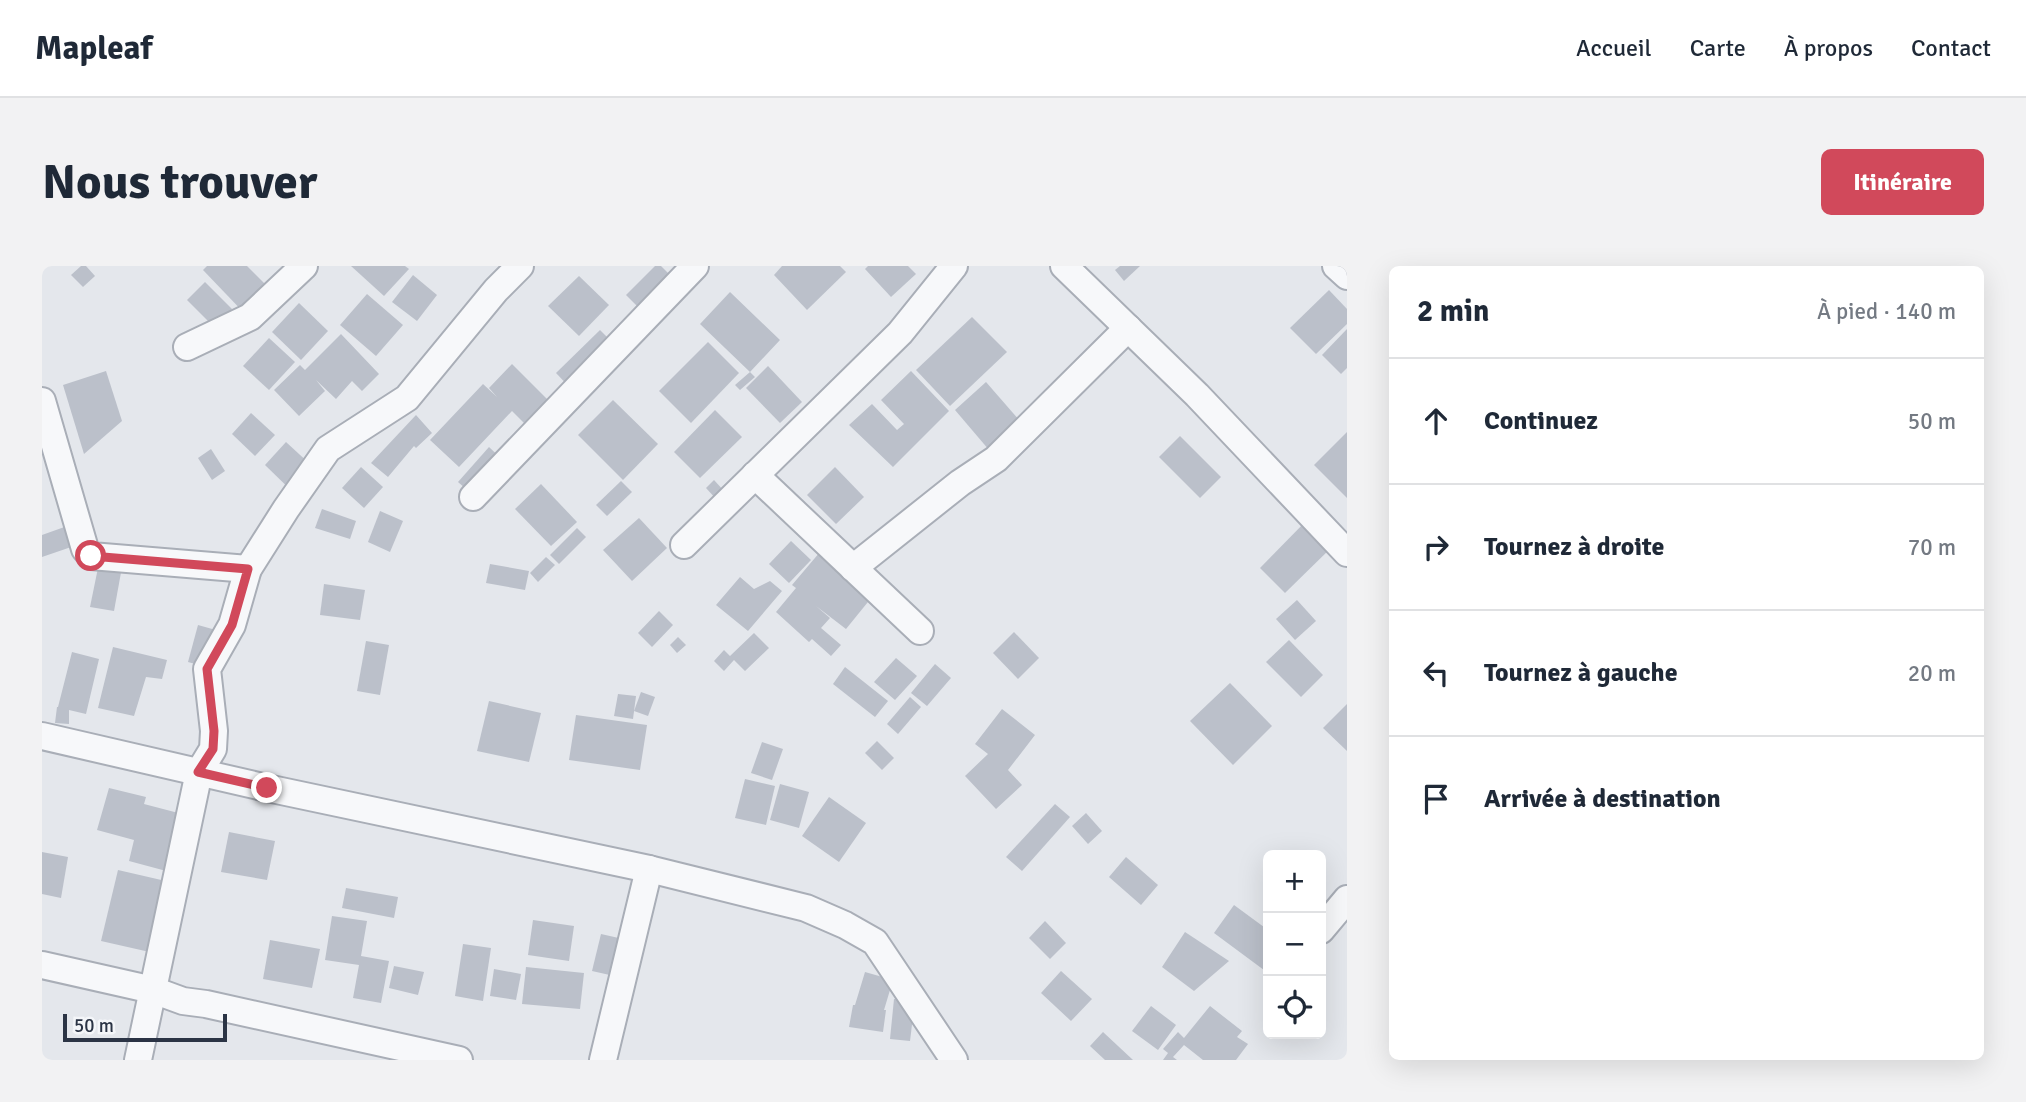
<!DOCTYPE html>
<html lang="fr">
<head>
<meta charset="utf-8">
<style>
  :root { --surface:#fff; --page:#f2f2f3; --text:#1f2937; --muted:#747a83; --line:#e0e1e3; --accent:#d1495b }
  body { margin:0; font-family:Signika,sans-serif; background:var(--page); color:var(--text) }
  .controls { position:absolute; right:21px; bottom:21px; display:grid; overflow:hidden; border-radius:10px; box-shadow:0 7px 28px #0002 }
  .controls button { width:63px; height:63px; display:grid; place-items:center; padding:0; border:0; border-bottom:2px solid var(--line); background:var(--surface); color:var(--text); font:35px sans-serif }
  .scale { position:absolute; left:21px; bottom:18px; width:164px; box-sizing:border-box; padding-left:7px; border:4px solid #2b3445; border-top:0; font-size:19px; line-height:24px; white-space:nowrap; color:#2b3445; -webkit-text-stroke:5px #f4f6f9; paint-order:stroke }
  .stop { position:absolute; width:21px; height:21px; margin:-16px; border:5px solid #d1495b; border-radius:50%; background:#fff }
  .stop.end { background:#d1495b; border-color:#fff; box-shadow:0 2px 7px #0008 }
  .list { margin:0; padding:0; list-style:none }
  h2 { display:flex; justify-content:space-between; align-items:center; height:91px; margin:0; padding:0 28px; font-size:30px }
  h2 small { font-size:23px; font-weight:400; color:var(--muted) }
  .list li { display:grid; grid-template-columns:46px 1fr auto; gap:21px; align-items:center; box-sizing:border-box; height:126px; padding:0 28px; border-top:2px solid var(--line) }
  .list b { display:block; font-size:26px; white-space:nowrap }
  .list em { font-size:23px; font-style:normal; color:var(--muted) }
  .icon { flex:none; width:38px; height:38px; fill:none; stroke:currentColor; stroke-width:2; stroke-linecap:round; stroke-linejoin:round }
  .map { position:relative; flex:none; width:1305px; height:794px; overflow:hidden; border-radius:10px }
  header { display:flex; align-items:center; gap:42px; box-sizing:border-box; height:98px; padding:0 35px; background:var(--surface); border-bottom:2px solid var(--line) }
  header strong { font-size:33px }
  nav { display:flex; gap:38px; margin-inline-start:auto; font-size:24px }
  .intro { display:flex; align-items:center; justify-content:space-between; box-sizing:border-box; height:168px; padding:0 42px }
  h1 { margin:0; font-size:49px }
  .button { padding:18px 32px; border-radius:10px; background:var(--accent); color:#fff; font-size:24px; font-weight:700 }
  main { display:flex; gap:42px; padding:0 42px }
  aside { flex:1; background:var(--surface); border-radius:10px; box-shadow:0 7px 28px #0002 }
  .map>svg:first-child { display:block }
</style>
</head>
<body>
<header>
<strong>Mapleaf</strong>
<nav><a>Accueil</a><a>Carte</a><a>À propos</a><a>Contact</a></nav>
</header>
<div class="intro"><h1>Nous trouver</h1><a class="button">Itinéraire</a></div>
<main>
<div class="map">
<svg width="1305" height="794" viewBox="0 0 1305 794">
  <rect width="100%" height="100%" fill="#e4e7ec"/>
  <g fill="#bbc0ca">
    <path d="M39,0h5l9,10 -12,11 -12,-12z"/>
    <path d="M165,0h40l26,26 -25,25 -45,-47z"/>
    <path d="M309,0h54l4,3 -25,27z"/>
    <path d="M613,0h6l21,21 -32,32 -24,-24z"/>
    <path d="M740,0h58l6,6 -39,38 -33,-35z"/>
    <path d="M826,0h40l8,8 -25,23 -26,-28z"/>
    <path d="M1078,0h20l-16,15 -9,-11z"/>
    <path d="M371,9l24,20 -20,26 -25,-19z"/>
    <path d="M537,10l30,29 -30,31 -31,-30z"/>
    <path d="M163,16l27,27 -18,18 -27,-27z"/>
    <path d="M1287,24l18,19v15l-31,30 -26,-26z"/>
    <path d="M688,26l50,48 -30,32 5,5 -15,13 -5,-5 15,-13 -50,-48z"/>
    <path d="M325,28l36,31 -27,31 -36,-31z"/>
    <path d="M257,37l29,28 -27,29 -29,-28z"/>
    <path d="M930,51l35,35 -57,54 -34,-36z"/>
    <path d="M1305,63v39l-6,6 -19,-19z"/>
    <path d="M558,64l20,20 -45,43 -19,-20z"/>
    <path d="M299,68l38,40 -17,17 -10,-10 -16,18 -20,-19 9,11 -26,25 -25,-26 26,-25 5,5z"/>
    <path d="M227,72l26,24 -26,28 -26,-24z"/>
    <path d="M666,76l31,31 -48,50 -32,-32z"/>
    <path d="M470,98l43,43 -23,24 -20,-20 -53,56 -29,-27 53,-56 14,13 -8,-9z"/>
    <path d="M726,100l34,36 -22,21 -34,-35z"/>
    <path d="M64,105l16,50 -38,33 -21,-69z"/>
    <path d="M869,105l38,40 -56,56 -44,-42 23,-21 25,26 7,-6 -23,-24z"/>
    <path d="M944,116l41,47 -32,28 -40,-47z"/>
    <path d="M571,134l45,44 -35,36 -45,-45z"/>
    <path d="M673,144l27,27 -42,41 -26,-26z"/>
    <path d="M209,147l24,22 -20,21 -23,-22z"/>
    <path d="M374,149l16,18 -16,15 -2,-2 -26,31 -17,-14z"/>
    <path d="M1305,166v66l-33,-33z"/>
    <path d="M1138,170l41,41 -21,21 -41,-41z"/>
    <path d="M244,176l38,35 -22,24 -37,-36z"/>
    <path d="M447,181l16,15 -31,34 -16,-14z"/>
    <path d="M169,183l14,22 -13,9 -14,-22z"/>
    <path d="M319,201l22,20 -19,21 -22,-20z"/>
    <path d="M793,201l29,30 -28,27 -29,-29z"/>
    <path d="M672,214l21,23 -8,8 -21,-23z"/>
    <path d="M579,215l11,11 -25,24 -11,-11z"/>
    <path d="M499,218l36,38 -26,24 -36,-37z"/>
    <path d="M280,243l34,12 -6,18 -35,-11z"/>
    <path d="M338,245l23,10 -13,31 -22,-10z"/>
    <path d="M597,252l28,30 -35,33 -29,-31z"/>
    <path d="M1266,253l26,26 -49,48 -25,-25z"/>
    <path d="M28,259l7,20 -35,12v-22z"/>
    <path d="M535,262l9,9 -27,27 -9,-9z"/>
    <path d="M749,275l20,19 -22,23 -20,-19z"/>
    <path d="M778,286l52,45 -26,32 -30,-23 14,12 -9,10 20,17 -10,11 -19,-17 -3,3 -33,-30 20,-24 -4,-3z"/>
    <path d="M504,291l9,8 -17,17 -8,-9z"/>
    <path d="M57,297l23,4 -8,44 -24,-4z"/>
    <path d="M448,298l39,7 -4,19 -39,-7z"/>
    <path d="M698,311l14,12 16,-8 12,10 -34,40 -32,-26z"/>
    <path d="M282,318l41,6 -5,30 -40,-5z"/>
    <path d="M1255,334l19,21 -21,19 -19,-21z"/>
    <path d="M617,345l14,14 -21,22 -14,-14z"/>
    <path d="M156,359l32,9 -10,37 -32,-9z"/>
    <path d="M972,366l25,26 -21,21 -25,-26z"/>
    <path d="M712,367l15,15 -24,23 -11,-11 -10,11 -10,-10 10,-11 6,6z"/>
    <path d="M636,371l8,8 -9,8 -7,-8z"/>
    <path d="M1247,374l34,35 -22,22 -35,-35z"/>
    <path d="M324,375l23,4 -9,50 -23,-4z"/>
    <path d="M71,381l54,13 -5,19 -16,-2 -12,39 -36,-8z"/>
    <path d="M30,386l27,7 -13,55 -17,-4v14l-14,-1 2,-16h1z"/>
    <path d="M854,392l21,18 -22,24 -21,-18z"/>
    <path d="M893,398l16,14 -24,28 -16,-13z"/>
    <path d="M803,401l43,34 -13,16 -42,-33z"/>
    <path d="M1188,417l42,43 -39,39 -43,-44z"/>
    <path d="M599,426l14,5 -7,19 -14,-5z"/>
    <path d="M576,428l18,2 -3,23 -19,-3z"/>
    <path d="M868,431l11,10 -23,27 -11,-10z"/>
    <path d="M447,435l52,12 -12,49 -52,-11z"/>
    <path d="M1305,438v47l-24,-23z"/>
    <path d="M960,443l33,26 -27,35 14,15 -26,24 -31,-33 23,-22 -13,-10z"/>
    <path d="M534,449l71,10 -7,45 -71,-10z"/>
    <path d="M835,475l17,17 -12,12 -17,-17z"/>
    <path d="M720,476l21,7 -11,31 -21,-7z"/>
    <path d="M703,513l30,7 -9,39 -31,-7z"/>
    <path d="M738,518l29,8 -10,36 -29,-8z"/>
    <path d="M67,522l37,9 -2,7 42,11 -16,57 -41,-11 5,-21 -37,-10z"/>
    <path d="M787,531l37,26 -27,39 -37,-26z"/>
    <path d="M1013,538l15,13 -48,54 -16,-14z"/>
    <path d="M1044,547l16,18 -14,13 -16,-18z"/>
    <path d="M187,566l46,9 -8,39 -46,-8z"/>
    <path d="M0,586l26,5 -7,41 -19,-4z"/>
    <path d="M1084,591l32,28 -17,20 -32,-28z"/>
    <path d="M76,604l52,12 -16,71 -53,-12z"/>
    <path d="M304,622l52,9 -4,21 -52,-10z"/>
    <path d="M1192,639l34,25v43l-54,-40z"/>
    <path d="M290,650l35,5 -6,35 28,5 -8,42 -28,-5 6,-33 -34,-5z"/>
    <path d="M491,654l41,6 -5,35 -41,-6z"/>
    <path d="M1003,655l21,22 -16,16 -21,-21z"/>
    <path d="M1143,666l44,29 -35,30 -32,-24z"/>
    <path d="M559,668l31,7 -9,37 -31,-7z"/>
    <path d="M228,674l50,9 -8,39 -49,-9z"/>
    <path d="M421,678l28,4 -8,53 -28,-5z"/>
    <path d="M352,700l30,6 -6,23 -29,-7z"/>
    <path d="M484,701l58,6 -4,36 -58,-5z"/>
    <path d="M452,703l27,5 -5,26 -26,-4z"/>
    <path d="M1019,705l31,28 -21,22 -30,-28z"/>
    <path d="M823,706l28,8 -9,30h2l-3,22 -34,-5 4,-22h2z"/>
    <path d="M852,733l21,1 -5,41 -20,-2z"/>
    <path d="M1109,740l25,19 -18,25 -26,-19z"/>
    <path d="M1168,740l32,25 -5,6 11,7 -12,16h-33l-19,-15 -11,12 4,3h-14l5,-7 -5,-4 15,-17 6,6z"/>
    <path d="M1061,766l30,28h-28l-15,-14z"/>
  </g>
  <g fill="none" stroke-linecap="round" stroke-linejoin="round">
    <g stroke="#a9aeb7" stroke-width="30">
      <g id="minor">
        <path d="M1022,0l133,129 150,158"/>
        <path d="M1294,0l11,10"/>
        <path d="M145,81l63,-30 54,-51"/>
        <path d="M0,135l43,148 6,7 157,13"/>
        <path d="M713,209l165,156"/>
        <path d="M431,231l222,-231"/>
        <path d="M642,279l216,-212 54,-67"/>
        <path d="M811,302l107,-85 36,-24 132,-131"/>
        <path d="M0,470l225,52 382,81 157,39 39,17 30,17 79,118"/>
        <path d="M1279,664l26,-31"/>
        <path d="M0,699l111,25 30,11 23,3 253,56"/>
        <path d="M96,794l61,-288 14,-23 1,-18 -7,-62 25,-44 16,-56 38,-60 42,-60 79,-51 89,-108 24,-24"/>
        <path d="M561,794l46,-191"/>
      </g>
    </g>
    <use href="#minor" stroke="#f7f8fa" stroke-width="26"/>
  </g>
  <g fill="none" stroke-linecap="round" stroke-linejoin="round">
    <path stroke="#d1495b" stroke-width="9" d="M49,290l157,13 -16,56 -25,44 7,62 -1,18 -15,23 69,16"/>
  </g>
</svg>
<div class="controls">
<button>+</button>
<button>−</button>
<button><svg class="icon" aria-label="locate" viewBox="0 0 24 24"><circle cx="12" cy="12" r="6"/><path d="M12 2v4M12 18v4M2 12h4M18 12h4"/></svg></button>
</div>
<div class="scale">50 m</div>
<div class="stop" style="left:49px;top:290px"></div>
<div class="stop end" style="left:225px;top:522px"></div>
</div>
<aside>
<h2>2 min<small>À pied · 140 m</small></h2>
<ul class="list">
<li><svg class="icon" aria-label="ahead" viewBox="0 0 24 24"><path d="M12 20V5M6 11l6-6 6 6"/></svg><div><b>Continuez</b></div><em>50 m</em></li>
<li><svg class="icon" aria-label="right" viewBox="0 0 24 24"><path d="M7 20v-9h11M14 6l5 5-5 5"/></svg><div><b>Tournez à droite</b></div><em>70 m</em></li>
<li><svg class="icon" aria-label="left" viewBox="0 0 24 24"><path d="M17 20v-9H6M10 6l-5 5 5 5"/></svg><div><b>Tournez à gauche</b></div><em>20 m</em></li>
<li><svg class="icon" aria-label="arrive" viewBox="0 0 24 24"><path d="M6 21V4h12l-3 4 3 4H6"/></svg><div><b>Arrivée à destination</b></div></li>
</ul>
</aside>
</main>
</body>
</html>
